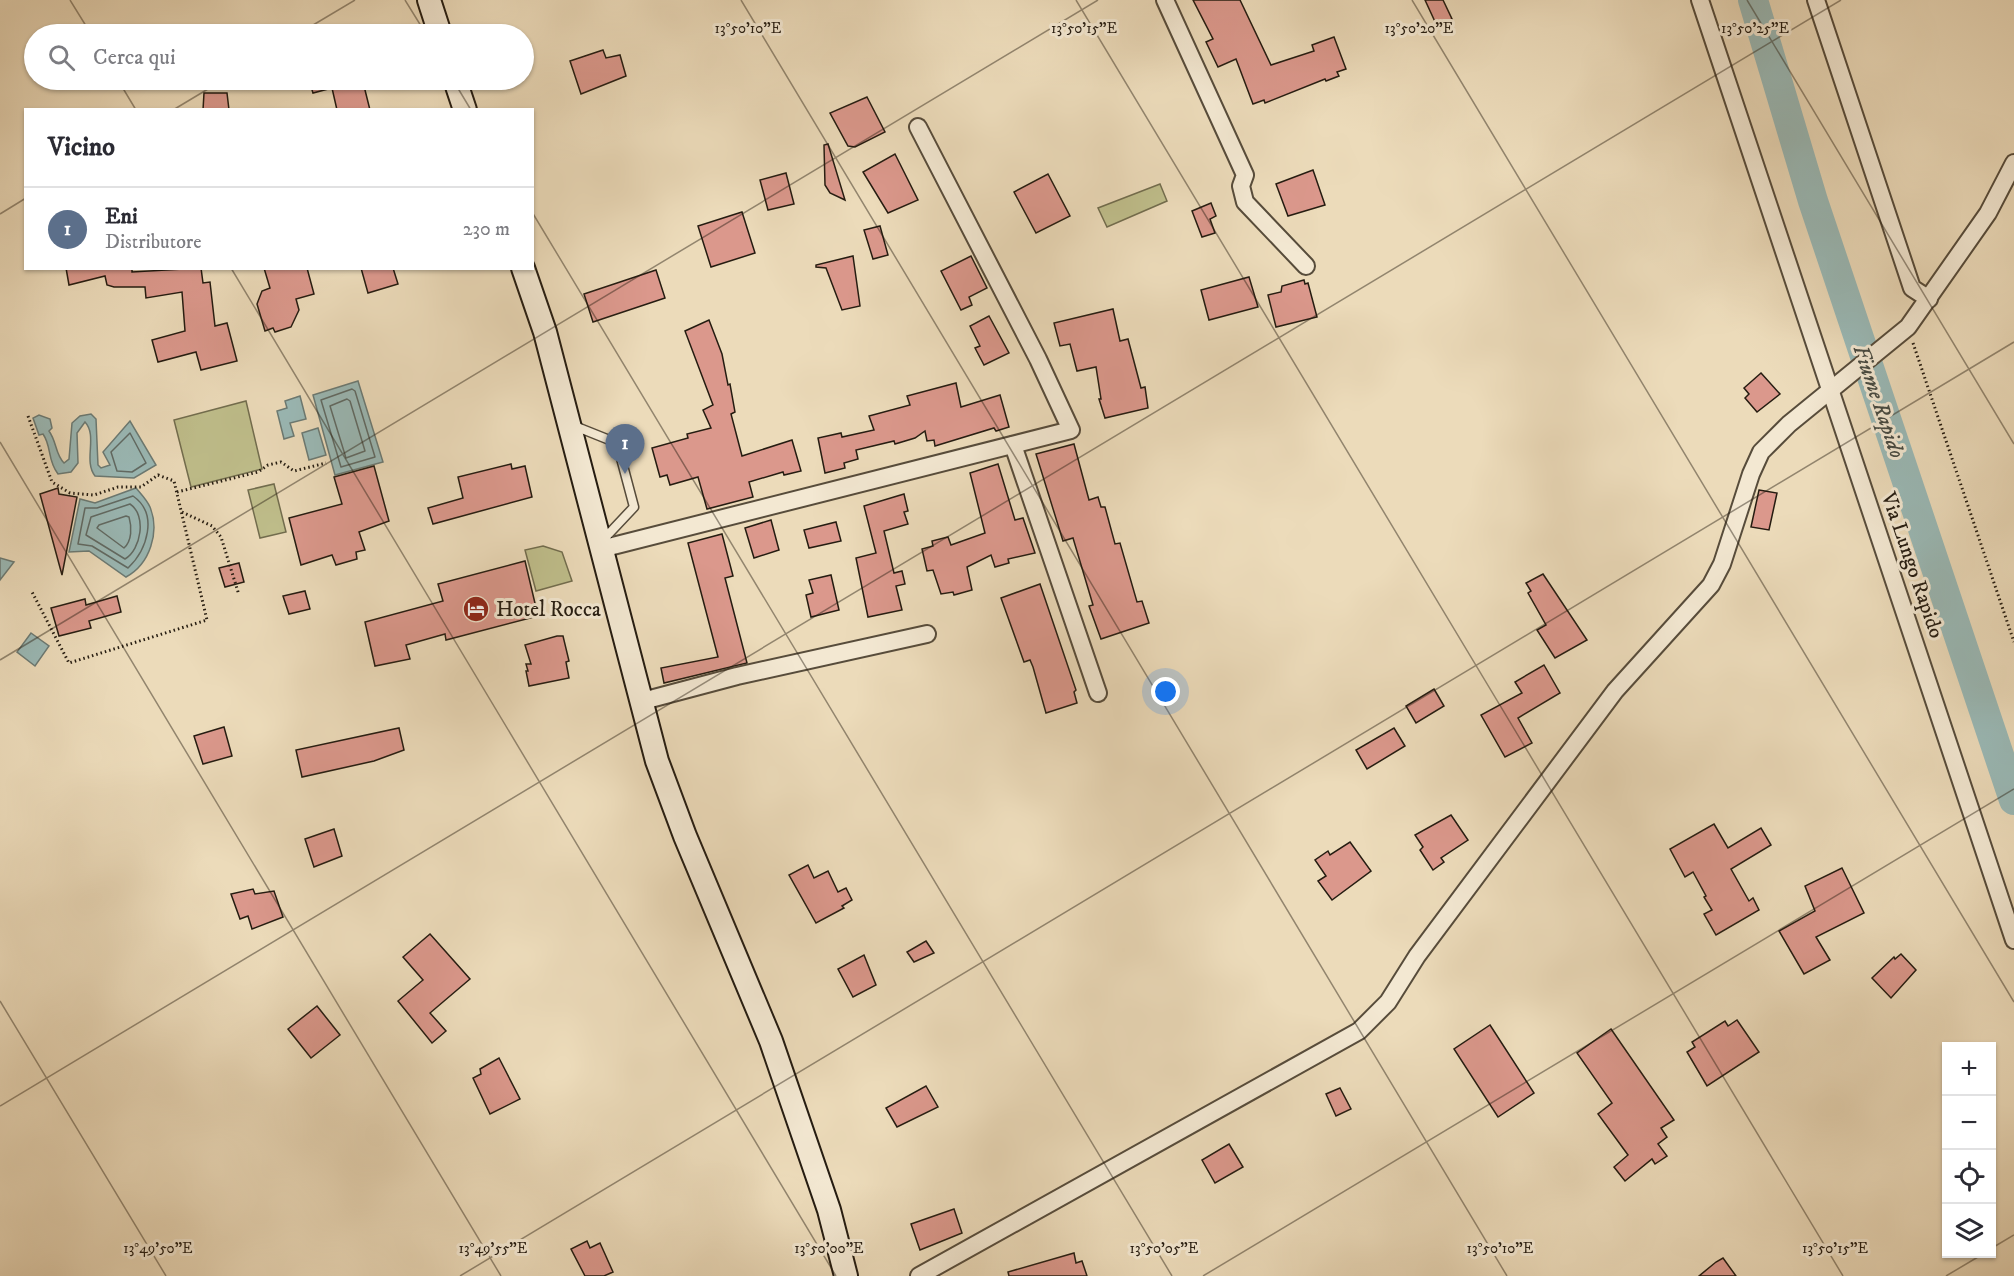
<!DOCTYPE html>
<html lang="it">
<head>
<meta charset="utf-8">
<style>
  :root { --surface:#fff; --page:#f7f7f7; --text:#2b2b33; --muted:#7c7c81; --line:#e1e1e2; --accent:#8f2418 }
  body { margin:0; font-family:"IM FELL DW Pica",serif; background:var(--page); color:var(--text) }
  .controls { position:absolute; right:18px; bottom:18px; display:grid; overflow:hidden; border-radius:0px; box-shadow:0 2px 4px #0004 }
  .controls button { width:54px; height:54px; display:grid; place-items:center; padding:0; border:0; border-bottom:2px solid var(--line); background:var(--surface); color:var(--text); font:30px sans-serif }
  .you { position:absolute; left:1166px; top:692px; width:21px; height:21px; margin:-15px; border:4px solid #fff; border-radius:50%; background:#1a73e8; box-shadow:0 0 0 9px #1a73e833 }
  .badge { display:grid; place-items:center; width:39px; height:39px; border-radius:50%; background:var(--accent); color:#fff; font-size:20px; font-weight:700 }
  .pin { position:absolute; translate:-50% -50px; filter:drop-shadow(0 2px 3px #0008) }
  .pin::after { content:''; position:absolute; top:32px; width:21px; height:18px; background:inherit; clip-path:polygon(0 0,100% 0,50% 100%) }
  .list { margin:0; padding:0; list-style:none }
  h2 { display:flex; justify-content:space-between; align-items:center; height:78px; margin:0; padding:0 24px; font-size:26px }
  h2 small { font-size:20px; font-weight:400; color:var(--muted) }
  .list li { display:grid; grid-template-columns:39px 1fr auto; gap:18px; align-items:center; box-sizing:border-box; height:84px; padding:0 24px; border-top:2px solid var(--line) }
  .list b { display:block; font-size:22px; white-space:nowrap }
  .list p { margin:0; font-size:20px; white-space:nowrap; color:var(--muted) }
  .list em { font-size:20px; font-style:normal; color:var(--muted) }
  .icon { flex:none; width:33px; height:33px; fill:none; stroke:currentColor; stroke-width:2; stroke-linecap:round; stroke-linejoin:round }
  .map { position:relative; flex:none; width:2014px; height:1276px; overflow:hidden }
  .search { position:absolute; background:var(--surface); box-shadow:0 2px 4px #0004; left:24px; top:24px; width:510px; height:66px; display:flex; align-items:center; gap:15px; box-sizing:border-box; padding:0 21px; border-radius:33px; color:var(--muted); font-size:22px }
  .panel { position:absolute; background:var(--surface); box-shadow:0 2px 4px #0004; left:24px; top:108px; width:510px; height:162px; border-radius:0px }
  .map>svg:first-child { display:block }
</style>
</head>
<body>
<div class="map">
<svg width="2014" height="1276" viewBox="0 0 2014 1276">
  <rect width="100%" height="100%" fill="#ecdbba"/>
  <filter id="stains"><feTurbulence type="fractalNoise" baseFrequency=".00333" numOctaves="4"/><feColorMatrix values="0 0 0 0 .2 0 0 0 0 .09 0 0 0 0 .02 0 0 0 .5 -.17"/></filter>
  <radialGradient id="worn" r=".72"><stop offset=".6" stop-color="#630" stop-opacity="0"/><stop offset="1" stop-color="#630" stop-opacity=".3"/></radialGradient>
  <g fill="#bfbe8b" stroke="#726d4e" stroke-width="1.5">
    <path d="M1160,184l7,17 -60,26 -9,-19z"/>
    <path d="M246,401l16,68 -71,18 -17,-67z"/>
    <path d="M274,484l12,48 -26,6 -12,-48z"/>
    <path d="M543,546l19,6 10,29 -36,10 -11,-41z"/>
  </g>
  <g fill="#9ab9b6" stroke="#6b7a74" stroke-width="1.5">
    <path d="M358,381l25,81 -48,13 -22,-80z"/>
    <path d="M300,396l6,23 -16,4 4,13 -10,3 -7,-28 10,-3 -2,-7z"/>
    <path d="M91,414l5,5 2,46 3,3 9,-3 -7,-13 27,-31 26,44 -22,13 -39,-2c-12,-15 3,-40 -10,-54l-8,11 1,30 -7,9 -13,2c-11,-14 -6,-27 -15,-40l-4,1 -6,-17 6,-3 11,4 2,9 -3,3c8,11 6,23 15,32l5,-4 3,-36 8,-7z"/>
    <path d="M318,428l8,27 -17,5 -7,-27z"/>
    <path d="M136,488c5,6 11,12 14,19 10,25 0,57 -24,70l-37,-26 -20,1 11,-53 15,4z"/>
    <path d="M0,558l14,4 -14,18z"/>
    <path d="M31,633l18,13 -14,20 -18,-14z"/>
  </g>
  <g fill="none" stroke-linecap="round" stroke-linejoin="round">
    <g stroke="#606a64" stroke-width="1.5">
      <path d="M352,389l3,2 20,66 -34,10 -20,-67z"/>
      <path d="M347,399l3,2 15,50 -19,7 -16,-52z"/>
      <path d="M130,433l16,30 -14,9 -15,-1 -6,-19z"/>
      <path d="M133,496c26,18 14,54 -5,72l-36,-22 -14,-2 7,-36h12z"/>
      <path d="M130,504c17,11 11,46 -5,55l-39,-24 5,-18z"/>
      <path d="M126,516l3,1c3,10 3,24 -5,31l-27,-20 2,-3z"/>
    </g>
    <path stroke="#9ab9b6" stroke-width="30" d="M1753,0l60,201 201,599"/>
  </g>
  <g fill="#db988c" stroke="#251c11" stroke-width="1.5">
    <path d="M1193,0h47l31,65 43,-14 -2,-6 22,-8 12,32 -9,3 2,4 -13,5 -1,-2 -60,24 -1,-3 -11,4 -17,-45 -18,8 -12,-25 7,-3z"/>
    <path d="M1425,0h18l9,19 -15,7z"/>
    <path d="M603,50l3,8 14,-3 6,21 -45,18 -11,-33z"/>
    <path d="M309,80h48l7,6 6,24h-33l-5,-22 -19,5z"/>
    <path d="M204,93h23l2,17h-26z"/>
    <path d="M867,97l18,35 -30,15 -7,-1 -18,-33z"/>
    <path d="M828,144l17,56 -15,-7 -5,-8 -1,-40z"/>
    <path d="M895,154l23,46 -30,13 -25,-41z"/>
    <path d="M1313,170l12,35 -37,11 -12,-32z"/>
    <path d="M786,173l8,31 -26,6 -8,-30z"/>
    <path d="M1048,174l22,42 -34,17 -22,-41z"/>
    <path d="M1211,203l5,13 -6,3 5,14 -13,4 -10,-26z"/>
    <path d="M742,212l13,41 -44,14 -13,-41z"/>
    <path d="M880,226l8,29 -15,4 -9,-29z"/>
    <path d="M853,256l7,50 -18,4 -16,-42 -10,-1v-2z"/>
    <path d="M971,256l16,32 -18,9 3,8 -11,5 -20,-39z"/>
    <path d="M66,268h66v4l69,-4 2,15 7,-1 5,44 12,-3 10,38 -36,9 -5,-18 -38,10 -6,-22 33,-9 -3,-39 -36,6 -1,-11h-31l-7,-2 -2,-9 -36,9z"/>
    <path d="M264,268h43l7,26 -18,5 3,11 -8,17 -16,5 -2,-4 -8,3 -8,-27 5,-13 8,-3z"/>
    <path d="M361,268h32l5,16 -30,9z"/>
    <path d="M656,270l9,28 -72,24 -9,-28z"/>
    <path d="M1249,277l9,30 -49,13 -8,-30z"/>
    <path d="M1304,280l1,4 3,-1 9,34 -41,10 -8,-32 13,-3 1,-6z"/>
    <path d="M1113,309l7,32 8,-2 13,49 4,-1 3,21 -43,10 -6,-19h2l-5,-32 -19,4 -7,-27 -10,2 -6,-23z"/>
    <path d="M989,316l20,37 -25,12 -9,-17 5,-2 -10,-20z"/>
    <path d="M709,320l13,34 6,31 2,-1 5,28 -4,2 11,42 50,-16 9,31 -17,4 -1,-3 -34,10 4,15 -46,12 -9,-32 -28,8 -3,-10 -7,2 -8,-29 36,-10 -1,-4 24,-6 -8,-18 10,-5 -28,-74z"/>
    <path d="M1761,373l19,21 -23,18 -12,-14 4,-4 -5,-6z"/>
    <path d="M956,383l5,24 39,-12 9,32 -13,4 -2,-3 -59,18 -1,-6 -7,1 -2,-10 -10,7 -20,6 -1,-3 -38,9 2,9 -14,4 1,5 -20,5 -7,-35 23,-5 1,4 32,-7 -5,-14 41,-11 -3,-9z"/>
    <path d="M1074,444l15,56 9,-3 3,10h4l10,37 5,-1 17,59 5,-1 7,22 -48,16 -12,-33 4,-1 -20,-67 -10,3 -27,-87z"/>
    <path d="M511,464l1,5 13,-3 7,31 -99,27 -5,-16 35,-10 -5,-21z"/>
    <path d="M998,464l17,56 8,-2 12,35 -27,6 1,4 -14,4 -4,-12 -24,12 5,23 -18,5 -1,-3 -12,2 -8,-24 -6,1 -5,-22 11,-3 -1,-5 16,-4 3,8 34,-12 -15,-60z"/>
    <path d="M374,466l15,55 -30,11 6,18 -9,2 1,7 -21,6 -4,-10 -31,10 -12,-47 53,-14 -8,-27z"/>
    <path d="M58,488l1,6 18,3 -15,78 -22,-81z"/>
    <path d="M1759,490l18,3 -8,37 -18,-3z"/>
    <path d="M904,494l4,17 -4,1 4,12 -24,7 10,42 8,-2 3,13 -9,2 6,24 -34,7 -12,-59 20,-5 -12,-47z"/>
    <path d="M771,520l8,30 -25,8 -9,-30z"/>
    <path d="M836,522l5,19 -32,7 -5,-18z"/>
    <path d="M722,534l11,42 -8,2 22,85 -83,20 -3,-15 57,-11 -30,-114z"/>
    <path d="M525,561l13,55 -92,24 -1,-6 -39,11 4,14 -35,7 -10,-44 78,-21 -5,-17z"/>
    <path d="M239,563l5,19 -19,5 -6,-19z"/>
    <path d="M1543,574l44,66 -32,18 -18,-28 9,-5 -18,-32 3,-2 -5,-8z"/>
    <path d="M831,575l8,35 -28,7 -5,-22 7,-2 -4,-13z"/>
    <path d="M1040,584l36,106 -2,2 3,11 -31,10 -13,-46 -3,-7 -6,2 -23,-64z"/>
    <path d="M305,591l5,18 -21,5 -6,-18z"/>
    <path d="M117,596l4,16 -32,9 2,7 -32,8 -8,-28 34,-9 1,6z"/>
    <path d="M557,636h6l6,25 -3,1 3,16 -40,8 -3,-15h2l-2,-7h5l-6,-19z"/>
    <path d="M1544,665l16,28 -42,25 14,25 -27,14 -24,-42 41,-22 -7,-11z"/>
    <path d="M1434,689l10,17 -28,17 -10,-17z"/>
    <path d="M224,727l8,29 -29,8 -9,-28z"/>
    <path d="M399,728l5,22 -30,11 -72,16 -6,-27z"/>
    <path d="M1394,728l11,18 -38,23 -11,-19z"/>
    <path d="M1451,815l17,25 -27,18 3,4 -11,8 -13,-20 3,-3 -8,-12z"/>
    <path d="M1714,824l14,24 33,-20 10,17 -40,24 18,32 4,-3 6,12 -43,25 -12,-21 8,-4 -8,-13 2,-1 -13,-24 -8,5 -15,-28z"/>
    <path d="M334,829l8,27 -28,11 -9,-28z"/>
    <path d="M1350,842l21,29 -39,29 -14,-19 8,-5 -11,-16 13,-9 2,4z"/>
    <path d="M808,865l6,13 14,-7 10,21 8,-4 6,12 -10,6 2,2 -28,15 -27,-48z"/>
    <path d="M1842,868l22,45 -48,24 14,23 -26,14 -25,-43 36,-20 -10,-25z"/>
    <path d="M253,889l2,5 19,-3 9,26 -31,12 -4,-13 -8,3 -9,-25z"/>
    <path d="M430,934l40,45 -40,34 16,18 -14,12 -34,-42 25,-21 -20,-23z"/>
    <path d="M926,941l8,12 -20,9 -7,-10z"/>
    <path d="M1901,954l15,16 -25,28 -19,-20 22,-21 1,2z"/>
    <path d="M864,955l12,30 -23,12 -15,-28z"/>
    <path d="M317,1006l23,29 -29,23 -23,-29z"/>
    <path d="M1737,1020l22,32 -52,34 -20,-34 8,-5 -3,-5 33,-21 3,5z"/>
    <path d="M1490,1025l44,68 -36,24 -44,-68z"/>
    <path d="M1611,1029l63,91 -13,8 6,9 -9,7 9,12 -12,8 -3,-5 -27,22 -11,-14 14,-12 -30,-41 14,-11 -35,-50z"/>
    <path d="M499,1058l21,41 -30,15 -17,-36 8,-4 -1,-5z"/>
    <path d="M926,1086l12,21 -41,20 -11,-19z"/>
    <path d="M1340,1088l11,21 -15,7 -10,-22z"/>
    <path d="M1229,1144l14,23 -28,16 -13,-23z"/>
    <path d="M954,1209l8,24 -42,17 -9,-26z"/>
    <path d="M587,1241l3,7 10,-5 13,29 -9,4h-19l-14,-27z"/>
    <path d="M1074,1253l2,10 6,-2 5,15h-78l-1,-4z"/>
    <path d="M1723,1258l13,18h-37l17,-14z"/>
  </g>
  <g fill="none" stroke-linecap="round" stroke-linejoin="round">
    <g stroke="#574c3b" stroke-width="11">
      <path id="service" d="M572,425l45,18 17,64 -32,34"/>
    </g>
    <g stroke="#574c3b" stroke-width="20">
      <g id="minor">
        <path d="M1165,0l80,175 -4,11 4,16 61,64"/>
        <path d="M1700,0l314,940"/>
        <path d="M1816,0l96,288 17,11"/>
        <path d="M1013,445l85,248"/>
        <path d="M601,549l470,-119 -33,-71 -120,-232"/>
        <path d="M639,702l98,-26 190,-42"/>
        <path d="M919,1276l440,-245 29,-29 29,-46 198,-265 96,-106 11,-21 29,-90 10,-22 28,-28 119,-97 80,-114 26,-50"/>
      </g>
    </g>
    <g stroke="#251c11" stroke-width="26">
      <g id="secondary">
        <path d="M429,0l11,34"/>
        <path d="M455,80l10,30"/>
        <path d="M523,268l22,64 112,429 28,75 86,205 58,169 17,66"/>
      </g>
    </g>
    <g stroke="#251c11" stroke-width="3" stroke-dasharray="1.5 3" stroke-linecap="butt">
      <path d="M1913,343l101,299"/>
      <path d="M28,416l24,66 18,11 24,2 24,-8h23l17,-12 16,6 33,139 -138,43 -38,-73"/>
      <path d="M177,492l81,-20 10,-7 13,-3 13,9 32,-8"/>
      <path d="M182,512l30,14 9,11 18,58"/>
    </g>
    <use href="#service" stroke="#f3e8d2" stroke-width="8"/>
    <use href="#minor" stroke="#f3e8d2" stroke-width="16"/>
    <use href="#secondary" stroke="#f3e8d2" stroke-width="22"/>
  </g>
  <path fill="none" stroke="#251c11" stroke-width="1.5" stroke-opacity="0.45" d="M70,0l21,34M405,0l21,34M741,0l766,1276M1076,0l767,1276M1412,0l602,1002M1747,0l267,444M298,34l57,-34M118,80l18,30M453,80l18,30M173,110l50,-30M532,212l640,1064M0,214l26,-16M231,268l605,1008M0,442l501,834M0,660l1098,-660M0,1001l166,275M0,1106l1841,-1106M1992,1248l22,-13M460,1276l1554,-934M1203,1276l811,-487M1946,1276l37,-22"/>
  <defs>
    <g id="hotel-disc" transform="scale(1.35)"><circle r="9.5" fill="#8f2418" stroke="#f3e8d2"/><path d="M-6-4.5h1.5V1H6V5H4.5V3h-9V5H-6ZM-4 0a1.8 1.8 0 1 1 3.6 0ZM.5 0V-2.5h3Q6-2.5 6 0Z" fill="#fff"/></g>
  </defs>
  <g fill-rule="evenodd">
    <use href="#hotel-disc" x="476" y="609"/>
  </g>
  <g text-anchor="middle" stroke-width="6" stroke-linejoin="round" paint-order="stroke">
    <g font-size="21" fill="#251c11" stroke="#f3e8d2">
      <text transform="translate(1913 565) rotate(71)" y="7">Via Lungo Rapido</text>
    </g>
    <g font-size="21" fill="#251c11" stroke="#f3e8d2" text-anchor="start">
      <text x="496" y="616">Hotel Rocca</text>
    </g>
    <g font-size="22" font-style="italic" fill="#484b43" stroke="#f3e8d2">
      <text transform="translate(1880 401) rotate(71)" y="8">Fiume Rapido</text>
    </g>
  </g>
  <g font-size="15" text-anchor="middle" fill="#251c11" stroke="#f3e8d2" stroke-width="6" stroke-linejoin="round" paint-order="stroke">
    <text x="1755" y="33">13°50'25"E</text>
    <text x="748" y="33">13°50'10"E</text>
    <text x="1084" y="33">13°50'15"E</text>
    <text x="1419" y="33">13°50'20"E</text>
    <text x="158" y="1253">13°49'50"E</text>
    <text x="493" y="1253">13°49'55"E</text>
    <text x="829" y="1253">13°50'00"E</text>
    <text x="1164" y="1253">13°50'05"E</text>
    <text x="1500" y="1253">13°50'10"E</text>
    <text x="1835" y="1253">13°50'15"E</text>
  </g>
  <rect width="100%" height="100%" filter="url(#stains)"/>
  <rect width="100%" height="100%" fill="url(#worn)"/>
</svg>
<div class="controls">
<button>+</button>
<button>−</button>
<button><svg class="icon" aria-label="locate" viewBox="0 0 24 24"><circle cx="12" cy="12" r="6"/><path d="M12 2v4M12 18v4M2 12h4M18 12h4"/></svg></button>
<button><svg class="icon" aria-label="layers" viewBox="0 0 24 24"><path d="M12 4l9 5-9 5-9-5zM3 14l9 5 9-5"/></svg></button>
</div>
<div class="you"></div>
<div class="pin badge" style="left:625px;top:474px;background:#5c6f8a">1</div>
<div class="search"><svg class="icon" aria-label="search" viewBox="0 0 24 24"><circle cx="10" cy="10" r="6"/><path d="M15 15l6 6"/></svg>Cerca qui</div>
<section class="panel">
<h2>Vicino<small></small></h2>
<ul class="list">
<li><span class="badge" style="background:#5c6f8a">1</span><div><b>Eni</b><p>Distributore</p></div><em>230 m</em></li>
</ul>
</section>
</div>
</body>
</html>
